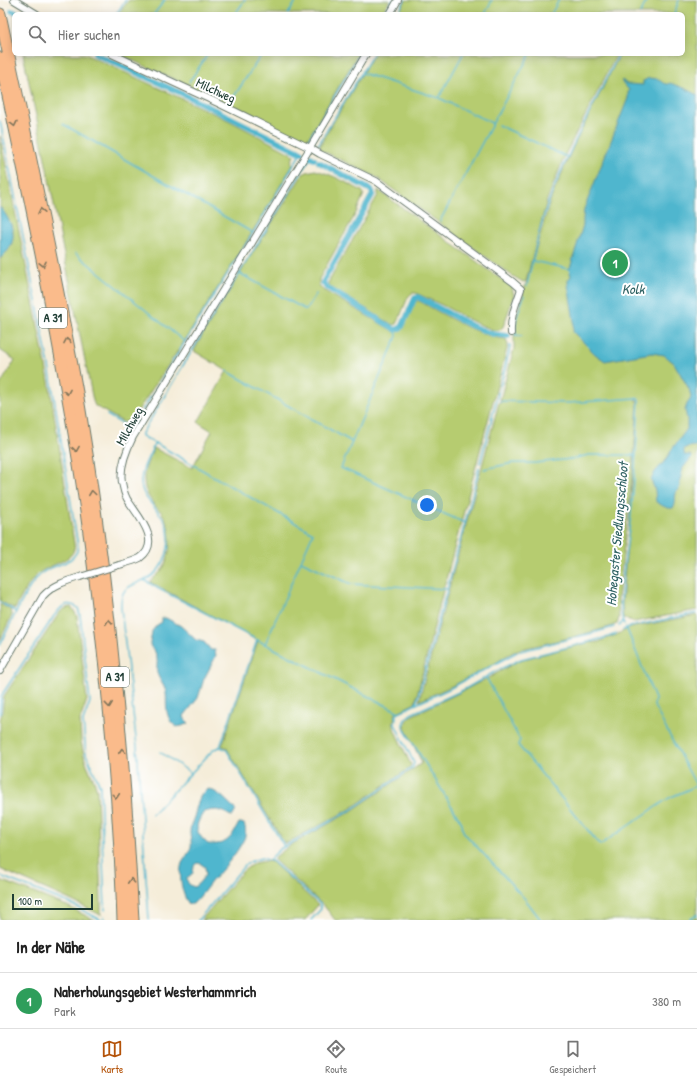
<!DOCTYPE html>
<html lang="de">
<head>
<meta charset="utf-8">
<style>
  :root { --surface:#fff; --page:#f6f6f6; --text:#222; --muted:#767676; --line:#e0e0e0; --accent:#b45309 }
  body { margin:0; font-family:"Patrick Hand",sans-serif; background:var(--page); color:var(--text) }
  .scale { position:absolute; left:12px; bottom:10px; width:81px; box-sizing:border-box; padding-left:4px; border:2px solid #1f3d34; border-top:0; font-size:11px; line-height:14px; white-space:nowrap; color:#1f3d34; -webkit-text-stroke:3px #fff; paint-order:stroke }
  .you { position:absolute; left:427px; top:505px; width:14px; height:14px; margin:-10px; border:3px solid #fff; border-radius:50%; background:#1a73e8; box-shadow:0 0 0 6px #1a73e833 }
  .badge { display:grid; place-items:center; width:26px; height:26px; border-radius:50%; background:var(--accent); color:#fff; font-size:13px; font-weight:700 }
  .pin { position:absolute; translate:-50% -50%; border:2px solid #fff; box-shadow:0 1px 4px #0006 }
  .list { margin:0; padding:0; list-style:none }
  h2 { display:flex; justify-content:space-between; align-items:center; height:52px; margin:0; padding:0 16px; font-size:17px }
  h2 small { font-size:13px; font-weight:400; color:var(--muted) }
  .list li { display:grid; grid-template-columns:26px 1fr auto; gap:12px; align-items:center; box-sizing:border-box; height:56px; padding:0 16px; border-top:1px solid var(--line) }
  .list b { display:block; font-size:15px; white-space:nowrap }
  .list p { margin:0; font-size:13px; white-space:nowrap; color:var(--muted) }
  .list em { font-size:13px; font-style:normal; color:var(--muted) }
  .icon { flex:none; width:22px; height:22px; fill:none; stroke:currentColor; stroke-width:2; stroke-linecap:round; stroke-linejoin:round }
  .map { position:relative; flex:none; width:697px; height:920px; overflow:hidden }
  .search { position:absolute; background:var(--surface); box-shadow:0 2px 10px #0003; left:12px; right:12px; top:12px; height:44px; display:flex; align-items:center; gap:10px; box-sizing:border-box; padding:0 14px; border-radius:6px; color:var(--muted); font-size:15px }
  .sheet { height:108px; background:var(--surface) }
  nav { display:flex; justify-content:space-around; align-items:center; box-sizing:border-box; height:56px; border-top:1px solid var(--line); background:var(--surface); font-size:11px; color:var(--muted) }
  nav a { display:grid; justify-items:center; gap:2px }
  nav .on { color:var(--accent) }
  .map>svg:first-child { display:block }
</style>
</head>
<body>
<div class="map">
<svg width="697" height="920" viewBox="0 0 697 920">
  <rect width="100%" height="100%" fill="#fff"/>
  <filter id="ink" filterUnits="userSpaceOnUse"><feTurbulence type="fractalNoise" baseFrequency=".025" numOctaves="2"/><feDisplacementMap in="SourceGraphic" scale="8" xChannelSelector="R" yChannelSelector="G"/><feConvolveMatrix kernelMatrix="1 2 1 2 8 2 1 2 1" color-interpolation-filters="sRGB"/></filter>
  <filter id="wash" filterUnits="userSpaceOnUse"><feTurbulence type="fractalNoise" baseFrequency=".012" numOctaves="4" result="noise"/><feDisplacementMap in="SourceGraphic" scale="16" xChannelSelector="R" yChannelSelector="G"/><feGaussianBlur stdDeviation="0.9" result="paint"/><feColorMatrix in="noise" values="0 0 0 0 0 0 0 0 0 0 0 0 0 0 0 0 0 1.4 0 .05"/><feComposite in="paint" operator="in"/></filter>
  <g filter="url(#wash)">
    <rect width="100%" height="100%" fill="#f5edd9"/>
    <g fill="#b6cc70" stroke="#6a8452">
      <path d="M129,0h261l-9,14h-263z"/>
      <path d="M406,0h291v610l-63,12 -11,-4 -1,-13 17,-205h-4l3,2 -5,64 -15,133 1,19 -2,6 -8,3 -36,10 -56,13 -11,6 -12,8 -38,20 -37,17 80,-299h3v-2h-2l14,-51v-25l36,-123 24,-56 46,-91h63v-40h-285z"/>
      <path d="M23,54h62l145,67 64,34 -3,8 2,2 -56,92 -52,83 -54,81 -8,1 -28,-16 -2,-5 -50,-252z"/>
      <path d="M118,54h240l-51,86 -3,1 -6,-2 -115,-56z"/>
      <path d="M374,54h243l-51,99 -19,47 -21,81 -3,1 -12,-7 -135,-98 -55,-27 -1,-5z"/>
      <path d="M0,136l49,245 25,162c0,2 1,4 0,6 -2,12 -26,16 -35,24 -11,10 -17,23 -24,36l-15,-8v-216l15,-25 -15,-10v-91l11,-13 2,-17 -4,-8 -9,-14z"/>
      <path d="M315,170c17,4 32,13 47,21l2,3 -8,19 -37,66v7l4,4 72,42 4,-1 4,-3 11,-25 2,-2h3c24,13 60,36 87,38l2,6 -64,242 -29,116 -19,10c-3,7 -3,11 -1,18l16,34 -3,4 -58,40 -65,35 -59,-97 -4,-1 36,-105 -108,-59c3,-4 8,-7 11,-11 11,-14 12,-42 2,-56 -1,-3 -4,-5 -6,-7 -7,-8 -13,-17 -13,-28 -1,-10 6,-23 10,-32l38,20 20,-37 -14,-9 29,-51 -33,-20 7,-13 46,-76 56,-88 4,-2z"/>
      <path d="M378,190l134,97 2,9 -11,31 -3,3h-7l-17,-7 -34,-18 -26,-12h-4l-4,4 -11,27 -4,1 -63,-38 -2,-4 50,-88z"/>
      <path d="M0,604l9,5 2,1 1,5 -12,25z"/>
      <path d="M71,607l3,4 3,5 10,84 -7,20 1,21 4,19 10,23 2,7 4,112v13l-31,-15 -70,-31v-149l2,-7 2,-17 56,-84 6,-4z"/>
      <path d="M697,615v305h-362l-10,-13 -51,-47v-2l15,-12 61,-34 72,-49 -17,-36c0,-5 2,-8 6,-11l46,-22 33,-17 30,-17 67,-17 11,-1 18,-7 14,-7z"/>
      <path d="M266,861l6,1 46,43 -13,15h-104l41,-48 12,-9z"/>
      <path d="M0,880l67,26 27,14h-94z"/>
    </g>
    <g fill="#50b6ce" stroke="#387a81" fill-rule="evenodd">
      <path d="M649,78l9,1c4,3 7,7 12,4l16,6 11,6v351l-10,1 -3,2v6h6l2,2 -9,11 -3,12v7c-8,8 -2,13 -7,21 -7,1 -11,-3 -17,-6l-1,-12 -4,-10 4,-8 11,-12 6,-11 15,-20v-10l-2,-9 2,-6 3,-4 1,-4 -2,-7 -15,-26 -10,-8 -12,-2 -47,8 -10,-7 -22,-22 1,-11 -6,-36v-5l3,-4 -2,-7 2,-4 12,-40v-6l1,-10 44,-111v-5l1,-3 -8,-9 1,-1 5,4 16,1v-4z"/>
      <path d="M0,207c9,11 18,26 10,40 -2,5 -7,8 -10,12z"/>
      <path d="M162,618h4l15,8 15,14 8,2 7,8h4l1,6 -12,23 -6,19 -14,18 1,3 4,4 -7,3 -5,1c-3,-2 -7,-5 -8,-9 -4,-8 -2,-17 -3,-25 -1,-7 -7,-13 -9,-20 -1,-7 2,-13 -2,-21 -2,-4 -5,-4 -5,-8 0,-4 2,-8 2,-13l5,-6 5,-3z"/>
      <path d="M209,789c11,4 19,13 27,21l-3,6c-4,0 -5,-2 -9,-4 -7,-3 -13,-2 -20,0 -11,15 -8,21 4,32 12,1 20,-1 26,-12 2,-3 3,-6 5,-9h2l3,1c2,4 2,11 0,15 -8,16 -21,30 -33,43 -6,8 -11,15 -18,22h-4c-7,-8 -11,-30 -7,-41 3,-5 7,-10 9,-16 1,-5 -1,-10 -1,-15 0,-5 2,-10 4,-15 3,-9 4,-25 15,-28zM198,863l3,1 4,3 1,7 -7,9 -5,4c-4,-2 -7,-3 -7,-9l6,-5c1,-5 0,-9 5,-10z"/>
    </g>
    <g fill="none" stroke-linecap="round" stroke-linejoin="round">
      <g stroke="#50b6ce" stroke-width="1.5">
        <path d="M116,14l10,-14"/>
        <path d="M154,14l11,-14"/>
        <path d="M235,14l10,-14"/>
        <path d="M288,14l9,-14"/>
        <path d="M384,14l9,-14"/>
        <path d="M397,14l8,-14"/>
        <path d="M485,14l7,-14"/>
        <path d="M551,14l8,-14"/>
        <path d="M640,14l7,-14"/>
        <path d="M674,14l5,-14"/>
        <path d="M118,65l2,-3"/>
        <path d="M362,73l77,25 53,25"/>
        <path d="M189,82l19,-28"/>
        <path d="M439,98l24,-44"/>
        <path d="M231,101l31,-47"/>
        <path d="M0,121l49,245 29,181c-2,17 -25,17 -36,26 -12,10 -18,25 -26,39"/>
        <path d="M63,124l190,109 -68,109"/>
        <path d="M498,125l69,32"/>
        <path d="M309,139l51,-85"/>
        <path d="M318,145l55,-91"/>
        <path d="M440,221l90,-167"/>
        <path d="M253,233l49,-82"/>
        <path d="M75,253l110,89 -54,87 -24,-14"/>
        <path d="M533,261l36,8"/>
        <path d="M239,273l67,37 10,-16"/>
        <path d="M321,285l2,-3"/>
        <path d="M527,286c6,-27 11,-56 21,-83 19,-51 47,-100 71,-149"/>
        <path d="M396,330l1,6 -56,132 124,55 14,-55"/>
        <path d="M515,335l7,1"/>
        <path d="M516,335c-3,-13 4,-27 8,-39"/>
        <path d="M508,338v-2h1"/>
        <path d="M227,371l125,71"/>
        <path d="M500,401l68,2 69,-5 2,2c-2,38 -4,76 -8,114 -2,22 -16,93 -7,110"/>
        <path d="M154,443l-13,-8 61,-101 110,-179"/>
        <path d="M480,463l29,-111 1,-7"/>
        <path d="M484,469l29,-6h22l36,-4 18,-4h47"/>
        <path d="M301,561l50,23 96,5"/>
        <path d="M145,580c21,-10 30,-39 19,-60 -8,-14 -23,-22 -23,-39 0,-13 9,-26 14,-38l158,90 -48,111"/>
        <path d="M0,602l16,10 -16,33"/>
        <path d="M619,625l4,-3"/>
        <path d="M626,627l29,72 -1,7 43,81"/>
        <path d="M623,630l10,-4 64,-13"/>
        <path d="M486,677l34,63 -2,5 82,100 69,-47 27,-12"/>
        <path d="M416,704l49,-181"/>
        <path d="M0,714l1,-16 2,-5 51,-77c7,-9 12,-16 24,-8l2,7 10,87 -7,19 3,33 14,32 5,124"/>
        <path d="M220,747l37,-107"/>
        <path d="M160,752l31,21"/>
        <path d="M152,814l62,-65 6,-2 6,2 58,97"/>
        <path d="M269,860l11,-11 71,-39 61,-42 2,-5 -19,-39 1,-8 3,-4 50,-23 68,-37 76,-19 21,-6"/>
        <path d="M0,876l69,27 32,17"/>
        <path d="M104,920v-3"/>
        <path d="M149,920l-12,-173 -16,-139c-1,-20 7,-21 23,-28l15,9 106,55 134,68"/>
        <path d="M198,920l47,-55 7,-4 9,-3 11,3 48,43 1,5 -10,11"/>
        <path d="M541,920l-16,-21 -59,-64 -3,-4 -1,-8 -59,-96c0,-7 3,-9 8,-13l54,-25 33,-19 23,-11 87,-22 8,-3"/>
        <path d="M689,920l8,-5"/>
      </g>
      <g stroke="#50b6ce" stroke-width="5.5">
        <path d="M12,11l8,3"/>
        <path d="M95,54l86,39 121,60"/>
        <path d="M310,157l4,2"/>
        <path d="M319,162l52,28 2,4 -50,88 3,5 70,43 6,-3 13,-29 3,-1 54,29 20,8 16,2"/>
      </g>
    </g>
  </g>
  <g filter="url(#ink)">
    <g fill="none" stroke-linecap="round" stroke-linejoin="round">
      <g stroke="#6a7b6e" stroke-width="8">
        <g id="minor">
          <path d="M14,0l23,14"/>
          <path d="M390,14l8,-14"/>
          <path d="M112,54l108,50 90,44 10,6 56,27 137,101 8,7c-5,15 -11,28 -10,44"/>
          <path d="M119,565c7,-2 15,-4 21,-7 22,-16 -1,-41 -11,-56 -3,-4 -5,-10 -6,-15 -5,-16 3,-36 10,-50l177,-289 56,-94"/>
          <path d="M0,671l43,-75c10,-11 23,-15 37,-19"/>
        </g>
      </g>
      <g stroke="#6a7b6e" stroke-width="13">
        <g id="motorway">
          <path d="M0,14c27,127 55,255 78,384 29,172 46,347 55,522"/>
          <path d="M0,58c25,117 50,234 70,352 13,74 23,148 31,222 11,96 19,192 22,288"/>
        </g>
      </g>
      <use href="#minor" stroke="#fff" stroke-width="6"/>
      <use href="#motorway" stroke="#fabb8b" stroke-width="11"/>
      <g stroke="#6a7b6e" stroke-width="8" stroke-linecap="butt">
        <path id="minor-bridge" d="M80,577l39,-12"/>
      </g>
      <use href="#minor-bridge" stroke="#fff" stroke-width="6"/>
    </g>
    <defs><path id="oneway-chevron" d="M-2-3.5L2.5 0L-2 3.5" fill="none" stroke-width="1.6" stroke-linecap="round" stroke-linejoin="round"/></defs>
    <g stroke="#82765b">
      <use href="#oneway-chevron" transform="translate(14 124) rotate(78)"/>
      <use href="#oneway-chevron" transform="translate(41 211) rotate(-102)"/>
      <use href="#oneway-chevron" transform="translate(43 264) rotate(78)"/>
      <use href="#oneway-chevron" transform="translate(67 341) rotate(-100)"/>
      <use href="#oneway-chevron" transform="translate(67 392) rotate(80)"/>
      <use href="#oneway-chevron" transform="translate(76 449) rotate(81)"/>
      <use href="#oneway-chevron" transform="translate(92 493) rotate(-98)"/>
      <use href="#oneway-chevron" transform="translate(109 622) rotate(-96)"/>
      <use href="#oneway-chevron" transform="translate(109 705) rotate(84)"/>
      <use href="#oneway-chevron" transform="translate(122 751) rotate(-95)"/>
      <use href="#oneway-chevron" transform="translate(116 796) rotate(86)"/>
      <use href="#oneway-chevron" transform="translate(131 881) rotate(-93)"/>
    </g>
  </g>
  <g text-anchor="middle" stroke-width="4" stroke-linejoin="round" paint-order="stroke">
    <g fill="#fff" stroke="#627771" stroke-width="1">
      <rect x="39" y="308" width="28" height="20" rx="3"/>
      <rect x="101" y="667" width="28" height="20" rx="3"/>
    </g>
    <g font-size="12" font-weight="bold" fill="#1f3d34">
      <text x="53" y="322">A 31</text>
      <text x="115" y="681">A 31</text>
    </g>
    <g font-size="13" fill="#1f3d34" stroke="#fff">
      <text transform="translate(216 90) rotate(25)" y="5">Milchweg</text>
      <text transform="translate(129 426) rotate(-61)" y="5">Milchweg</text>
    </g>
    <g font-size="14" font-style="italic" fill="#2e6162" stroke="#fff">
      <text x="633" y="294">Kolk</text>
      <text transform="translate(617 534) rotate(-85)" y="5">Hohegaster Siedlungsschloot</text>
    </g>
  </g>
</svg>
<div class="scale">100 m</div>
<div class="you"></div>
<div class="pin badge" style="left:615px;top:263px;background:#2e9e5b">1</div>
<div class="search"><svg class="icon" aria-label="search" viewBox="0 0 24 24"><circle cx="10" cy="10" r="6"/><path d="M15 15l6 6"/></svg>Hier suchen</div>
</div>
<section class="sheet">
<h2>In der Nähe<small></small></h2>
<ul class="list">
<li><span class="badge" style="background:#2e9e5b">1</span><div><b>Naherholungsgebiet Westerhammrich</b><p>Park</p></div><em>380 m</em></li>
</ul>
</section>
<nav>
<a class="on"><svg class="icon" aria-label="map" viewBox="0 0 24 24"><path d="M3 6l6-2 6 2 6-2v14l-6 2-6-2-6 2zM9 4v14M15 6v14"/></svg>Karte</a>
<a><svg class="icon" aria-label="directions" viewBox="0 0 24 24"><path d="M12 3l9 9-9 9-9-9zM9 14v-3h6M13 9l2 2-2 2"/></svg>Route</a>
<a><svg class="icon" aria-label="saved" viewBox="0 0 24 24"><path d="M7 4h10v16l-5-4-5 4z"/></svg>Gespeichert</a>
</nav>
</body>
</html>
